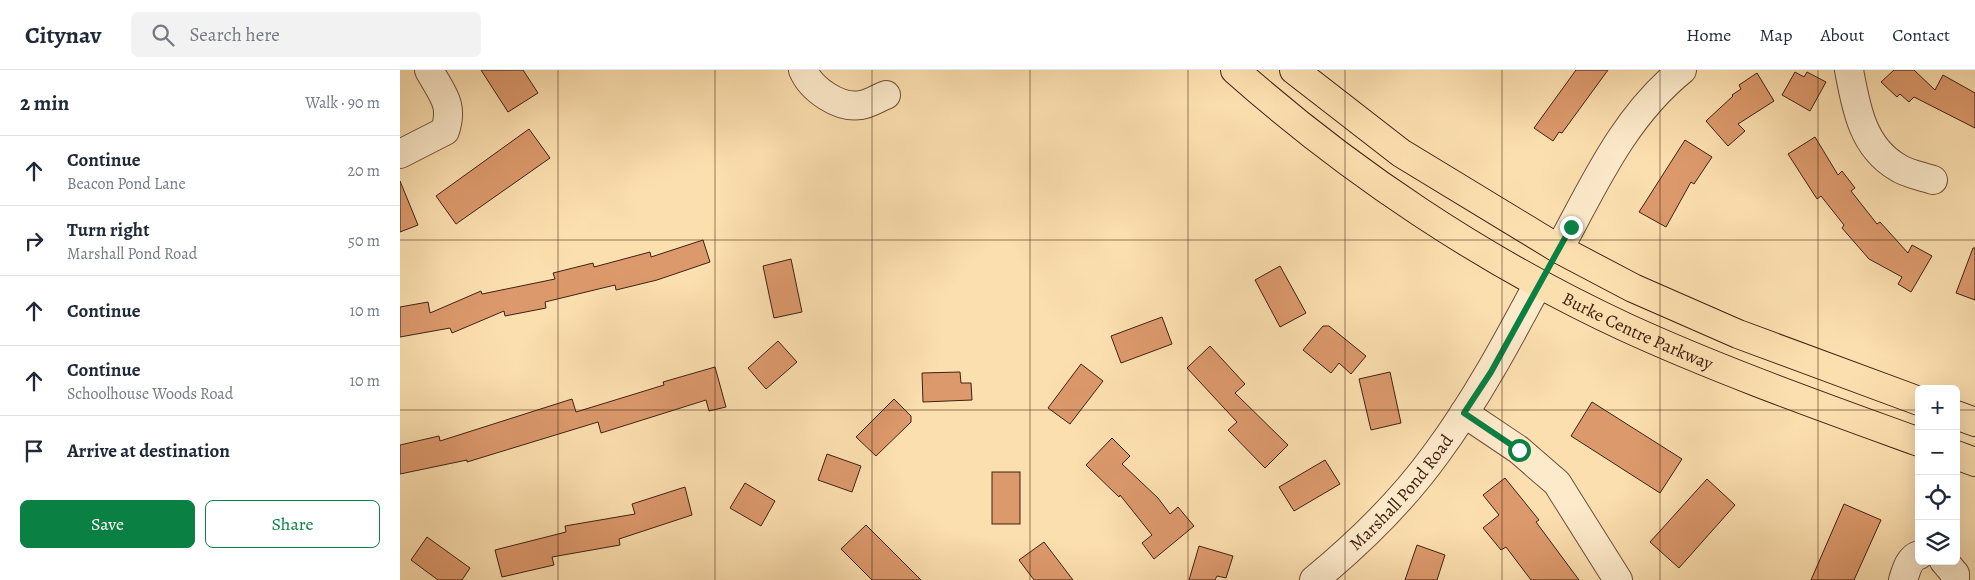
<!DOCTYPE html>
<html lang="en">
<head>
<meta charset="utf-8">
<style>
  :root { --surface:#fff; --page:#f2f2f3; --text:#1f2937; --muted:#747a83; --line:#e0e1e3; --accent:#0b8043 }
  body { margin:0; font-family:Alegreya,serif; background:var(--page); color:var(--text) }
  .controls { position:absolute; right:15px; bottom:15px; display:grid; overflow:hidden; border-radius:8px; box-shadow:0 5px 20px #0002 }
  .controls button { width:45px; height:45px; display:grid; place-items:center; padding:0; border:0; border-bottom:1px solid var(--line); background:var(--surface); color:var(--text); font:25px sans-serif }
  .stop { position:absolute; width:15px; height:15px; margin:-11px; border:4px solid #0b8043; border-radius:50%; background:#fff }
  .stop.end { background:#0b8043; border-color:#fff; box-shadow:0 1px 5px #0008 }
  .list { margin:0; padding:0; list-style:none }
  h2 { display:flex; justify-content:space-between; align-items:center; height:65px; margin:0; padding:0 20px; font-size:21px }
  h2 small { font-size:16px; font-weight:400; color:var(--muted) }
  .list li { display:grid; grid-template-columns:32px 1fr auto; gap:15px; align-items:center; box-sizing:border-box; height:70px; padding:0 20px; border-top:1px solid var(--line) }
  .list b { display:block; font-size:19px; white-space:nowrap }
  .list p { margin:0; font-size:16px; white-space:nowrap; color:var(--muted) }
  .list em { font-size:16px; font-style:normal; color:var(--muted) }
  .actions { display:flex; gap:10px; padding:15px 20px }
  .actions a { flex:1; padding:11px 0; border:1px solid var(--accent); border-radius:8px; text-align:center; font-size:18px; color:var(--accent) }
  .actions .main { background:var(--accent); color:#fff }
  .icon { flex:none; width:28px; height:28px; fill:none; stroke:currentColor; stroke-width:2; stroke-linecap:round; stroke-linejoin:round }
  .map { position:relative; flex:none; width:1575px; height:510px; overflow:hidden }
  header { display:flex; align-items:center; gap:30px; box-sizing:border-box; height:70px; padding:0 25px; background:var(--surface); border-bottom:1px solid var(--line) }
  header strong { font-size:24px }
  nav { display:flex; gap:28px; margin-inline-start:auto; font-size:18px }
  .search { width:350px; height:45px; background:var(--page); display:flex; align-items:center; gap:12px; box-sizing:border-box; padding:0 18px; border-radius:8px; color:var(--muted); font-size:19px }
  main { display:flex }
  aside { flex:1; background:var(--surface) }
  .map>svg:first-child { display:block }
</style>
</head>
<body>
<header>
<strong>Citynav</strong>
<div class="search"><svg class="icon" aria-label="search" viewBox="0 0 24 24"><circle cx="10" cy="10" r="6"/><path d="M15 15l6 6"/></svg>Search here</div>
<nav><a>Home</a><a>Map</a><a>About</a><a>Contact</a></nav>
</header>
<main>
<aside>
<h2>2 min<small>Walk · 90 m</small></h2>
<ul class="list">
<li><svg class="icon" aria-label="ahead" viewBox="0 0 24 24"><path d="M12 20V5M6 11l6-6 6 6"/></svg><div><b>Continue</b><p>Beacon Pond Lane</p></div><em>20 m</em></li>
<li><svg class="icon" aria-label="right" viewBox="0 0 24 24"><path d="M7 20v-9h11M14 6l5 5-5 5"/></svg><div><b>Turn right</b><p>Marshall Pond Road</p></div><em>50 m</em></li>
<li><svg class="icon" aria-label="ahead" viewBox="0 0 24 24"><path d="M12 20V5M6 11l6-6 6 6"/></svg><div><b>Continue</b></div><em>10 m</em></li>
<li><svg class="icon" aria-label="ahead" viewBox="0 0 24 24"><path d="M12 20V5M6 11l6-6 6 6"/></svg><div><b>Continue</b><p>Schoolhouse Woods Road</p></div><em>10 m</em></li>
<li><svg class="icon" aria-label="arrive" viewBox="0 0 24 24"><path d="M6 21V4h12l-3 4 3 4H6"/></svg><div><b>Arrive at destination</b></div></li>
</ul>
<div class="actions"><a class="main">Save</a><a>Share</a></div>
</aside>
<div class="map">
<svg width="1575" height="510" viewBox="0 0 1575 510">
  <rect width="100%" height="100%" fill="#fcdfaf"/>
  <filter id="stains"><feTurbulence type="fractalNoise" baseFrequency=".004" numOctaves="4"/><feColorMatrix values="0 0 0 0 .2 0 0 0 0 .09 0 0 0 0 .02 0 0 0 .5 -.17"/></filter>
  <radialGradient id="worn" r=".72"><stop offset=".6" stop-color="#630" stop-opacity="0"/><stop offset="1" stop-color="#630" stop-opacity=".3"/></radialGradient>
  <g fill="#dc996c" stroke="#402111">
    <path d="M81,0h42l15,23 -30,19z"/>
    <path d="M1176,0h32l-46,63 -3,-1 -6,9 -19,-13z"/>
    <path d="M1494,0h20l21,20 8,-15 32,18v35l-61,-31 -5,5 -9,-8 -3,3 -16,-15z"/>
    <path d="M1395,2l9,5 3,-5 19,10 -16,29 -28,-16z"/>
    <path d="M1357,3l17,28 -36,23 7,7 -17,15 -22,-25 27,-25 -1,-1 9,-6 -2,-4z"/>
    <path d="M129,59l21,29 -94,66 -20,-28z"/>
    <path d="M1415,67l23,38 4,-4 13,17 -4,3 26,33 3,-2 28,31 4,-8 20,11 -21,36 -13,-8 4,-7 -33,-18 -27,-31 2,-3 -23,-29 -4,3 -29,-45z"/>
    <path d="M1285,70l27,17 -18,27 -3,-2 -25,45 -27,-15z"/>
    <path d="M0,111l18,44 -18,7z"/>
    <path d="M303,170l7,22 -53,18 -41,10 -1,-5 -70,17 1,6 -41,8 -1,-5 -52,22 -2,-5 -50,9v-30l28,-5 2,11 51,-22 1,3 73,-15 -2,-6 40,-10 1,4 56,-15 1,5z"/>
    <path d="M1573,178h2v52l-19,-7z"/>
    <path d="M391,189l11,53 -28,6 -11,-52z"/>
    <path d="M880,196l26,47 -26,14 -25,-47z"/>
    <path d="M762,247l10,27 -51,19 -10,-27z"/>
    <path d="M923,256h6l37,30 -15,18 -12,-11 -8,10 -28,-23z"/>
    <path d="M378,271l19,21 -31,27 -18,-21z"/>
    <path d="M810,276l35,38 -10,9 53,52 -23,23 -37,-38 9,-8 -50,-54z"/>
    <path d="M681,294l22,17 -33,43 -22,-16z"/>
    <path d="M315,297l11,40 -17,4 -3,-11 -105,33 -3,-11 -131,40v-2l-67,14v-29l39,-9 1,5 132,-42 4,13 88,-27 -1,-3z"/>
    <path d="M560,302l1,11h10l1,17 -49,2 -1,-29z"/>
    <path d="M990,302l11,51 -30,7 -12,-51z"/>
    <path d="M494,329l17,17v6l-35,34 -20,-19z"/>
    <path d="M1192,332l90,57 -22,34 -89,-57z"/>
    <path d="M712,368l18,18 -8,8 36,34 12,16 8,-7 16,19 -40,33 -12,-16 10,-8 -32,-40 -1,2 -33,-32z"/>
    <path d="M427,384l34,12 -9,26 -34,-12z"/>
    <path d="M925,390l15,24 -46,27 -15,-24z"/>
    <rect x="592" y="402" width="28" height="52"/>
    <path d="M1105,408l34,42 -3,2 43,58h-48l-25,-33 -5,3 -18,-22 16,-13 -16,-20z"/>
    <path d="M1307,409l28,26 -56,63 -29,-26z"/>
    <path d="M345,413l30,18 -14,25 -31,-18z"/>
    <path d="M285,417l7,28 -73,24 1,6 -68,12 2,8 -52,12 -7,-27 71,-18 -1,-6 70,-12 -3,-10z"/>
    <path d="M1444,434l37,16 -27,60h-43z"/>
    <path d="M466,455l55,55h-49l-31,-31z"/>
    <path d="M27,467l43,31 -8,12h-24l-27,-20z"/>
    <path d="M644,472l29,38h-39l-15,-20z"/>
    <path d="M1017,475l28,10 -8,25h-32z"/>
    <path d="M799,476l34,10 -7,22 -9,-2 -2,4h-26z"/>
  </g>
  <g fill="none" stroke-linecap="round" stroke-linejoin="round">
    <g stroke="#6f5038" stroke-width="30">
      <g id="minor">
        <path d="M403,0c8,19 36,39 58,35 8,-1 17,-7 25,-10"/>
        <path d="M1449,0c7,37 13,76 48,97 10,7 25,9 36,13"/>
        <path d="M0,84l45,-23c9,-27 -3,-37 -16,-61"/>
        <path d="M1159,179c35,-64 64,-131 123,-179"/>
        <path d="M1064,343l55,37 38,33 61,97"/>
        <path d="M1544,491l11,13v6"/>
        <path id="s1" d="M914,510c45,-37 88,-79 122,-126 40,-54 71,-112 102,-170"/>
        <path d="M1503,510c3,-9 6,-22 16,-25"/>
      </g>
    </g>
    <g stroke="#402111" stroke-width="30">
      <g id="major">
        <path id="s2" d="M835,0c116,103 250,192 390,257 96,44 195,79 294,115"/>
        <path d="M894,0l107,83 158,96 74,39 105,46 181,67"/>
        <path d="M1556,345l19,7"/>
        <path d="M1556,385l19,7"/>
      </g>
    </g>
    <use href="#minor" stroke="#fdeacb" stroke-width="28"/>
    <use href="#major" stroke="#fcdfaf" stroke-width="28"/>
  </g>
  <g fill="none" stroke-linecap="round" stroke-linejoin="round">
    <path stroke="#0b8043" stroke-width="6" d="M1119,380l-55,-37 27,-41 80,-145"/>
  </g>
  <path fill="none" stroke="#402111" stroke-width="1" stroke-opacity="0.55" d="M158,0v510M315,0v510M472,0v510M630,0v510M788,0v510M945,0v510M1102,0v510M1260,0v510M1418,0v510M0,170h1575M0,340h1519M1556,340h19"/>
  <g text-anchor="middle" stroke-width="4.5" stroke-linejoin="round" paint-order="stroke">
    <g font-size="18" fill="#402111" stroke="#fdeacb">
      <text dy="6" stroke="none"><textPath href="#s2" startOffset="482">Burke Centre Parkway</textPath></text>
      <text dy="6" stroke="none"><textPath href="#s1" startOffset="124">Marshall Pond Road</textPath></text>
    </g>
  </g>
  <rect width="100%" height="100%" filter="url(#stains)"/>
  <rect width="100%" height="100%" fill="url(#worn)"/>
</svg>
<div class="controls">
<button>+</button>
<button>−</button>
<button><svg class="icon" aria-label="locate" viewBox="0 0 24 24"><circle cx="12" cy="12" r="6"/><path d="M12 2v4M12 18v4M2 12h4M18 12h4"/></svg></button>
<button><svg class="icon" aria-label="layers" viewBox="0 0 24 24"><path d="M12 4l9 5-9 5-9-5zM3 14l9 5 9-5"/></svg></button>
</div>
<div class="stop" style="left:1119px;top:380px"></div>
<div class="stop end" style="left:1171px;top:157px"></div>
</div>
</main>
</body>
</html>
